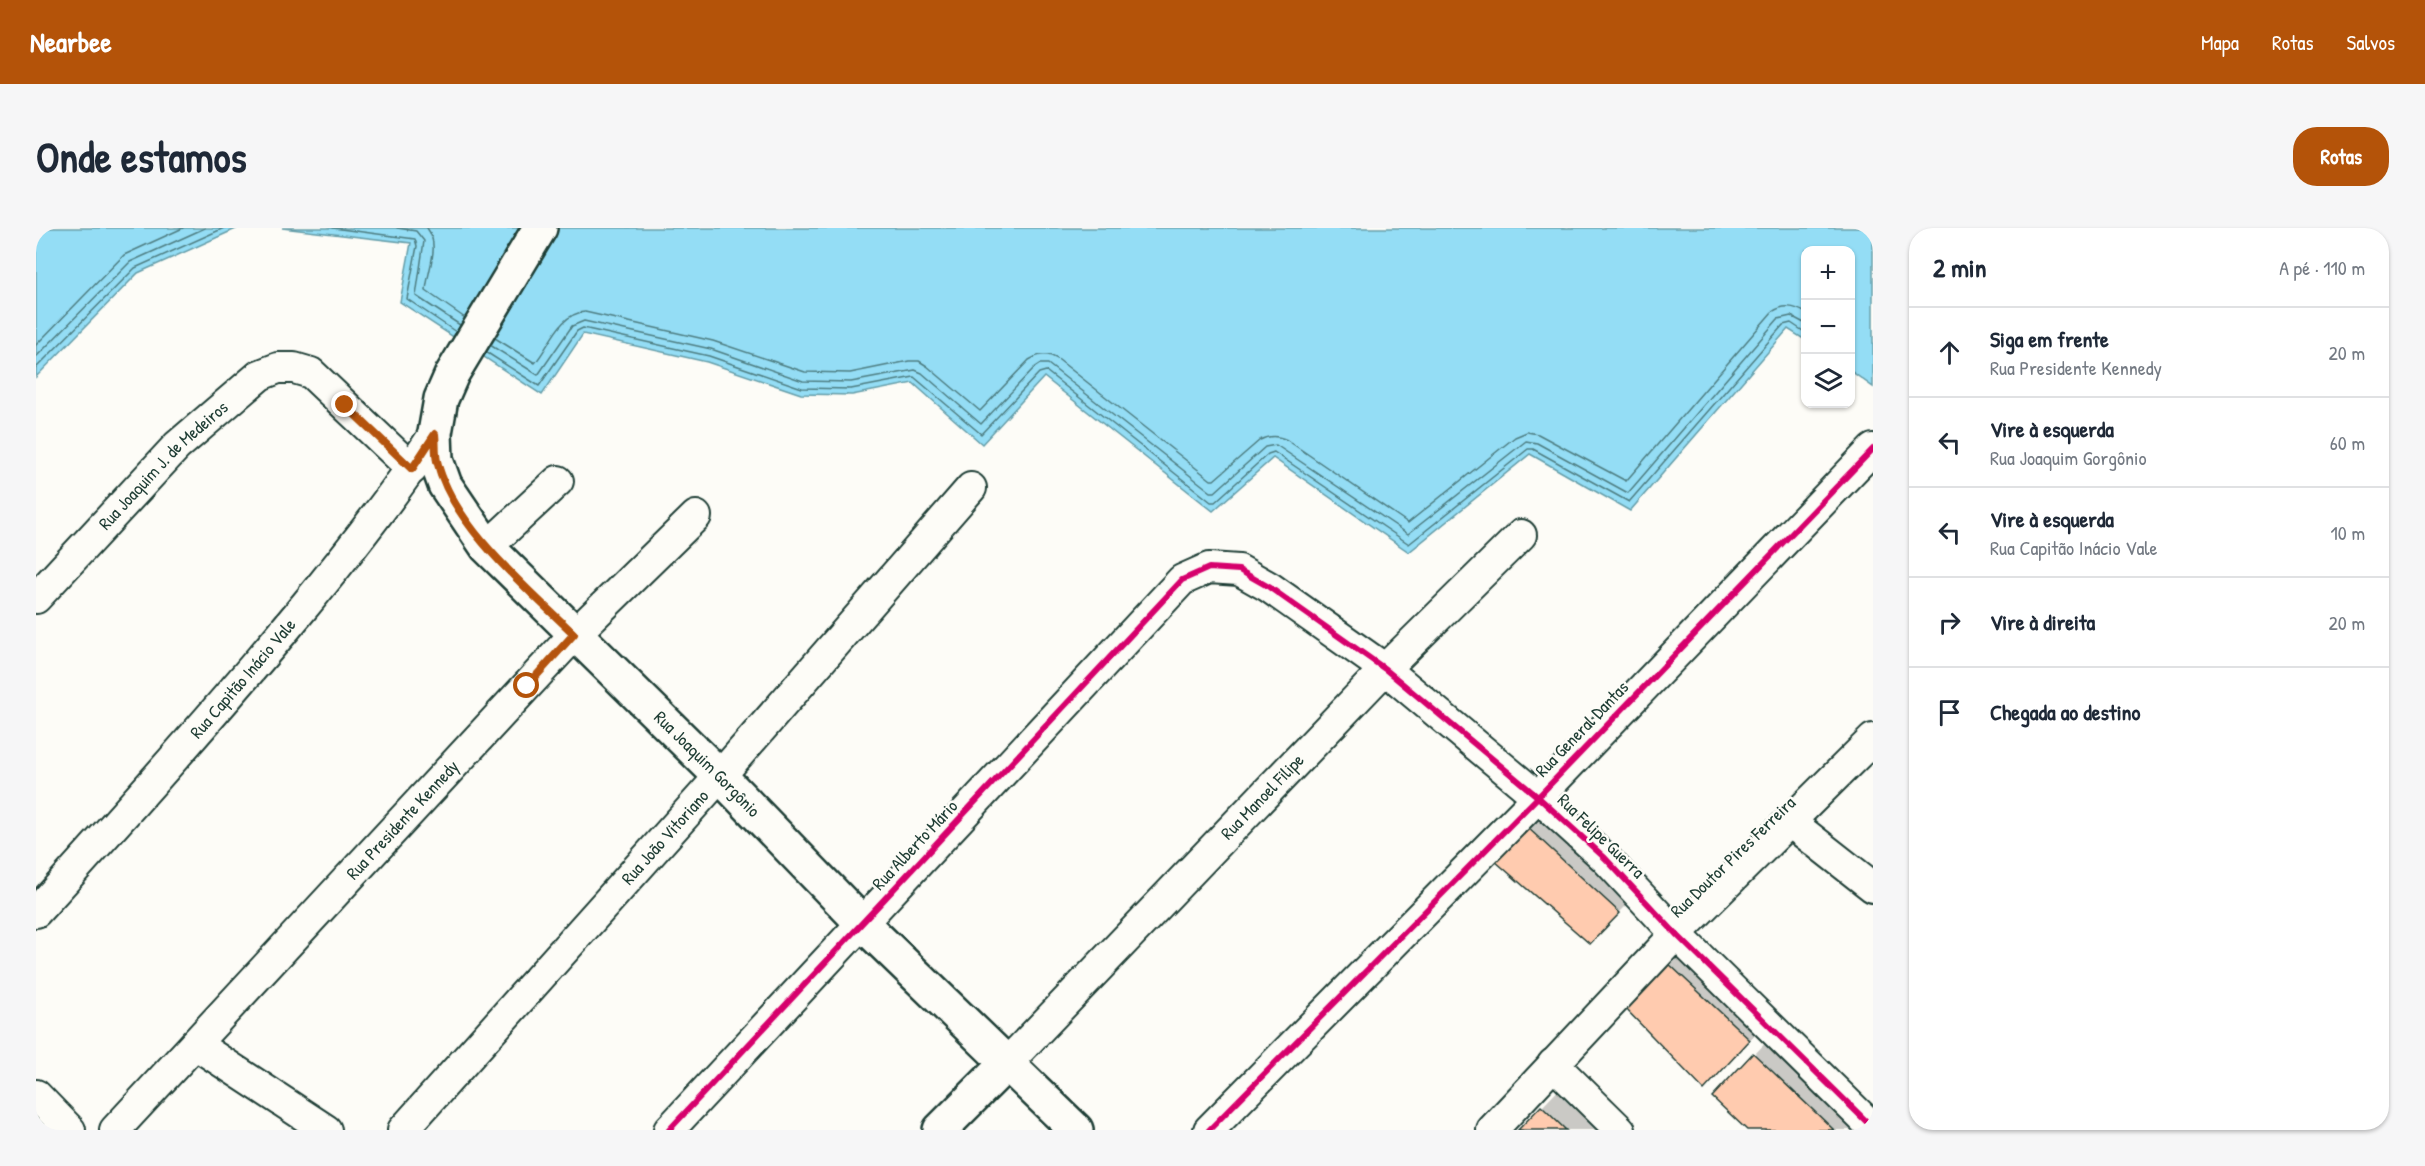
<!DOCTYPE html>
<html lang="pt">
<head>
<meta charset="utf-8">
<style>
  :root { --surface:#fff; --page:#f6f6f7; --text:#1f2937; --muted:#747a83; --line:#e0e1e3; --accent:#b45309 }
  body { margin:0; font-family:"Patrick Hand",sans-serif; background:var(--page); color:var(--text) }
  .controls { position:absolute; right:18px; top:18px; display:grid; overflow:hidden; border-radius:12px; box-shadow:0 2px 4px #0004 }
  .controls button { width:54px; height:54px; display:grid; place-items:center; padding:0; border:0; border-bottom:2px solid var(--line); background:var(--surface); color:var(--text); font:30px sans-serif }
  .stop { position:absolute; width:18px; height:18px; margin:-14px; border:4px solid #b45309; border-radius:50%; background:#fff }
  .stop.end { background:#b45309; border-color:#fff; box-shadow:0 2px 6px #0008 }
  .list { margin:0; padding:0; list-style:none }
  h2 { display:flex; justify-content:space-between; align-items:center; height:78px; margin:0; padding:0 24px; font-size:26px }
  h2 small { font-size:20px; font-weight:400; color:var(--muted) }
  .list li { display:grid; grid-template-columns:39px 1fr auto; gap:18px; align-items:center; box-sizing:border-box; height:90px; padding:0 24px; border-top:2px solid var(--line) }
  .list b { display:block; font-size:22px; white-space:nowrap }
  .list p { margin:0; font-size:20px; white-space:nowrap; color:var(--muted) }
  .list em { font-size:20px; font-style:normal; color:var(--muted) }
  .icon { flex:none; width:33px; height:33px; fill:none; stroke:currentColor; stroke-width:2; stroke-linecap:round; stroke-linejoin:round }
  .map { position:relative; flex:none; width:1837px; height:902px; overflow:hidden; border-radius:24px }
  header { display:flex; align-items:center; gap:36px; box-sizing:border-box; height:84px; padding:0 30px; background:var(--accent); color:#fff }
  header strong { font-size:28px }
  nav { display:flex; gap:33px; margin-inline-start:auto; font-size:21px }
  .intro { display:flex; align-items:center; justify-content:space-between; box-sizing:border-box; height:144px; padding:0 36px }
  h1 { margin:0; font-size:42px }
  .button { padding:15px 27px; border-radius:24px; background:var(--accent); color:#fff; font-size:21px; font-weight:700 }
  main { display:flex; gap:36px; padding:0 36px }
  aside { flex:1; background:var(--surface); border-radius:24px; box-shadow:0 2px 4px #0004 }
  .map>svg:first-child { display:block }
</style>
</head>
<body>
<header>
<strong>Nearbee</strong>
<nav><a>Mapa</a><a>Rotas</a><a>Salvos</a></nav>
</header>
<div class="intro"><h1>Onde estamos</h1><a class="button">Rotas</a></div>
<main>
<div class="map">
<svg width="1837" height="902" viewBox="0 0 1837 902">
  <rect width="100%" height="100%" fill="#fdfcf7"/>
  <filter id="ink" filterUnits="userSpaceOnUse"><feTurbulence type="fractalNoise" baseFrequency=".0167" numOctaves="2"/><feDisplacementMap in="SourceGraphic" scale="12" xChannelSelector="R" yChannelSelector="G"/><feConvolveMatrix kernelMatrix="1 2 1 2 8 2 1 2 1" color-interpolation-filters="sRGB"/></filter>
  <g filter="url(#ink)">
    <g fill="#94ddf5" stroke="#659da8" stroke-width="1.5">
      <path d="M0,0h202l-100,45 -102,104z"/>
      <path d="M246,0h1591v159l-22,-16 -1,-121h-44l-1,90 -17,-11 -158,182 -100,-57 -121,98 -136,-94 -60,53 -169,-134 -62,67 -69,-61 -61,12 -51,-1 -94,-32 -124,-28 -41,61 -142,-93 11,-59z"/>
    </g>
    <g fill="#0003">
      <path d="M1516,574l92,86 -54,54 -93,-81z"/>
      <path d="M1656,711l82,76 -70,73 -80,-83z"/>
      <path d="M1737,807l88,83 -10,12h-102l-35,-33z"/>
      <path d="M1530,854l51,48h-97z"/>
    </g>
    <g fill="none" stroke-linecap="round" stroke-linejoin="round">
      <g stroke="#4e7d81" stroke-width="1.5">
        <path d="M297,0l82,11 2,7 -10,53 49,33"/>
        <path d="M361,0l19,3 8,10 -8,55 44,29"/>
        <path d="M391,0c14,18 0,43 -1,63l39,27"/>
        <path d="M459,110l40,25c15,-17 24,-50 50,-51l128,29 92,31 45,1 59,-12h10l8,5 53,45 49,-51c11,-7 20,-7 30,0l152,120h3l46,-40c9,-5 17,-5 27,0l121,83 107,-86 12,-5 11,2 88,47 146,-169c12,-8 22,-6 34,1"/>
        <path d="M0,117l88,-90 59,-27"/>
        <path d="M454,117l48,30 34,-49 12,-5 127,28 92,32 48,1 64,-12 7,3 59,51 53,-56 6,-4h8l163,128h4l50,-45 11,-2 132,89 118,-93 11,2 91,50 150,-174 13,-3 15,8"/>
        <path d="M450,124l53,34 38,-55 6,-3 126,28 93,32 49,1 63,-12 67,57 58,-61 7,-2 165,131h4l53,-48 6,-2 135,92 119,-95h5l96,53 154,-177 8,-2 15,10"/>
        <path d="M0,129l94,-95 75,-34"/>
        <path d="M0,140l99,-100 89,-40"/>
      </g>
    </g>
    <g fill="#ffcbaf" stroke="#1f3d34" stroke-width="1.5">
      <path d="M1490,598l94,87 -30,31 -95,-83z"/>
      <path d="M1631,734l83,78 -46,50 -82,-85z"/>
      <path d="M1717,825l81,77h-87l-35,-33z"/>
      <path d="M1505,878l25,24h-48z"/>
    </g>
    <g fill="none" stroke-linecap="round" stroke-linejoin="round">
      <g stroke="#1f3d34" stroke-width="34">
        <g id="minor">
          <path d="M451,319l71,-66"/>
          <path id="s1" d="M0,370l141,-152 83,-71 18,-7h16l17,5 101,96"/>
          <path d="M1754,594l83,65"/>
          <path id="s2" d="M0,684c89,-98 177,-196 262,-298 48,-58 95,-117 137,-181"/>
          <path d="M159,816l131,86"/>
          <path id="s3" d="M971,835l378,-394 136,-134"/>
          <path d="M1517,836l67,66"/>
          <path d="M0,867l34,35"/>
          <path id="s4" d="M79,902l460,-496 121,-118"/>
          <path id="s5" d="M367,902l317,-354 251,-288"/>
          <path d="M633,902l513,-550 27,-12 30,2 30,17 116,82 153,128 67,61 71,76 197,194"/>
          <path d="M1173,902l329,-333 335,-348"/>
          <path d="M1456,902l184,-196 197,-195"/>
        </g>
      </g>
      <g stroke="#1f3d34" stroke-width="38">
        <path id="secondary" d="M904,902l67,-67"/>
      </g>
      <g stroke="#1f3d34" stroke-width="38">
        <g id="primary">
          <path id="s6" d="M504,0l-88,146 -11,25 -6,34 1,27 9,25 42,62 233,229 143,148 213,206"/>
        </g>
      </g>
      <use href="#minor" stroke="#fdfcf7" stroke-width="30"/>
      <use href="#secondary" stroke="#fdfcf7" stroke-width="33"/>
      <use href="#primary" stroke="#fdfcf7" stroke-width="33"/>
      <g stroke="#fdfcf7" stroke-width="10">
        <g id="cycleway">
          <path d="M633,902l513,-550 27,-12 30,2 30,17 116,82 153,128 67,61 71,76 197,194"/>
          <path d="M1173,902l329,-333 335,-348"/>
        </g>
      </g>
      <use href="#cycleway" stroke="#d6006c" stroke-width="6"/>
    </g>
  </g>
  <g fill="none" stroke-linecap="round" stroke-linejoin="round" filter="url(#ink)">
    <path stroke="#b45309" stroke-width="8" d="M309,177l67,64 23,-35c1,8 0,19 2,27 16,66 91,128 137,173l-47,52"/>
  </g>
  <g text-anchor="middle" stroke-width="5" stroke-linejoin="round" paint-order="stroke">
    <g font-size="18" fill="#1f3d34" stroke="#fdfcf7">
      <text dy="6" stroke="none"><textPath href="#s1" startOffset="184">Rua Joaquim J. de Medeiros</textPath></text>
      <text dy="6" stroke="none"><textPath href="#s2" startOffset="312">Rua Capitão Inácio Vale</textPath></text>
      <text transform="translate(1546 501) rotate(-46)" y="6">Rua General Dantas</text>
      <text dy="6" stroke="none"><textPath href="#s6" startOffset="670">Rua Joaquim Gorgônio</textPath></text>
      <text dy="6" stroke="none"><textPath href="#s3" startOffset="369">Rua Manoel Filipe</textPath></text>
      <text dy="6" stroke="none"><textPath href="#s4" startOffset="423">Rua Presidente Kennedy</textPath></text>
      <text transform="translate(1565 608) rotate(44)" y="6">Rua Felipe Guerra</text>
      <text dy="6" stroke="none"><textPath href="#s5" startOffset="393">Rua João Vitoriano</textPath></text>
      <text transform="translate(879 617) rotate(-47)" y="6">Rua Alberto Mário</text>
      <text transform="translate(1697 629) rotate(-44)" y="6">Rua Doutor Pires Ferreira</text>
    </g>
  </g>
</svg>
<div class="controls">
<button>+</button>
<button>−</button>
<button><svg class="icon" aria-label="layers" viewBox="0 0 24 24"><path d="M12 4l9 5-9 5-9-5zM3 14l9 5 9-5"/></svg></button>
</div>
<div class="stop" style="left:491px;top:458px"></div>
<div class="stop end" style="left:309px;top:177px"></div>
</div>
<aside>
<h2>2 min<small>A pé · 110 m</small></h2>
<ul class="list">
<li><svg class="icon" aria-label="ahead" viewBox="0 0 24 24"><path d="M12 20V5M6 11l6-6 6 6"/></svg><div><b>Siga em frente</b><p>Rua Presidente Kennedy</p></div><em>20 m</em></li>
<li><svg class="icon" aria-label="left" viewBox="0 0 24 24"><path d="M17 20v-9H6M10 6l-5 5 5 5"/></svg><div><b>Vire à esquerda</b><p>Rua Joaquim Gorgônio</p></div><em>60 m</em></li>
<li><svg class="icon" aria-label="left" viewBox="0 0 24 24"><path d="M17 20v-9H6M10 6l-5 5 5 5"/></svg><div><b>Vire à esquerda</b><p>Rua Capitão Inácio Vale</p></div><em>10 m</em></li>
<li><svg class="icon" aria-label="right" viewBox="0 0 24 24"><path d="M7 20v-9h11M14 6l5 5-5 5"/></svg><div><b>Vire à direita</b></div><em>20 m</em></li>
<li><svg class="icon" aria-label="arrive" viewBox="0 0 24 24"><path d="M6 21V4h12l-3 4 3 4H6"/></svg><div><b>Chegada ao destino</b></div></li>
</ul>
</aside>
</main>
</body>
</html>
